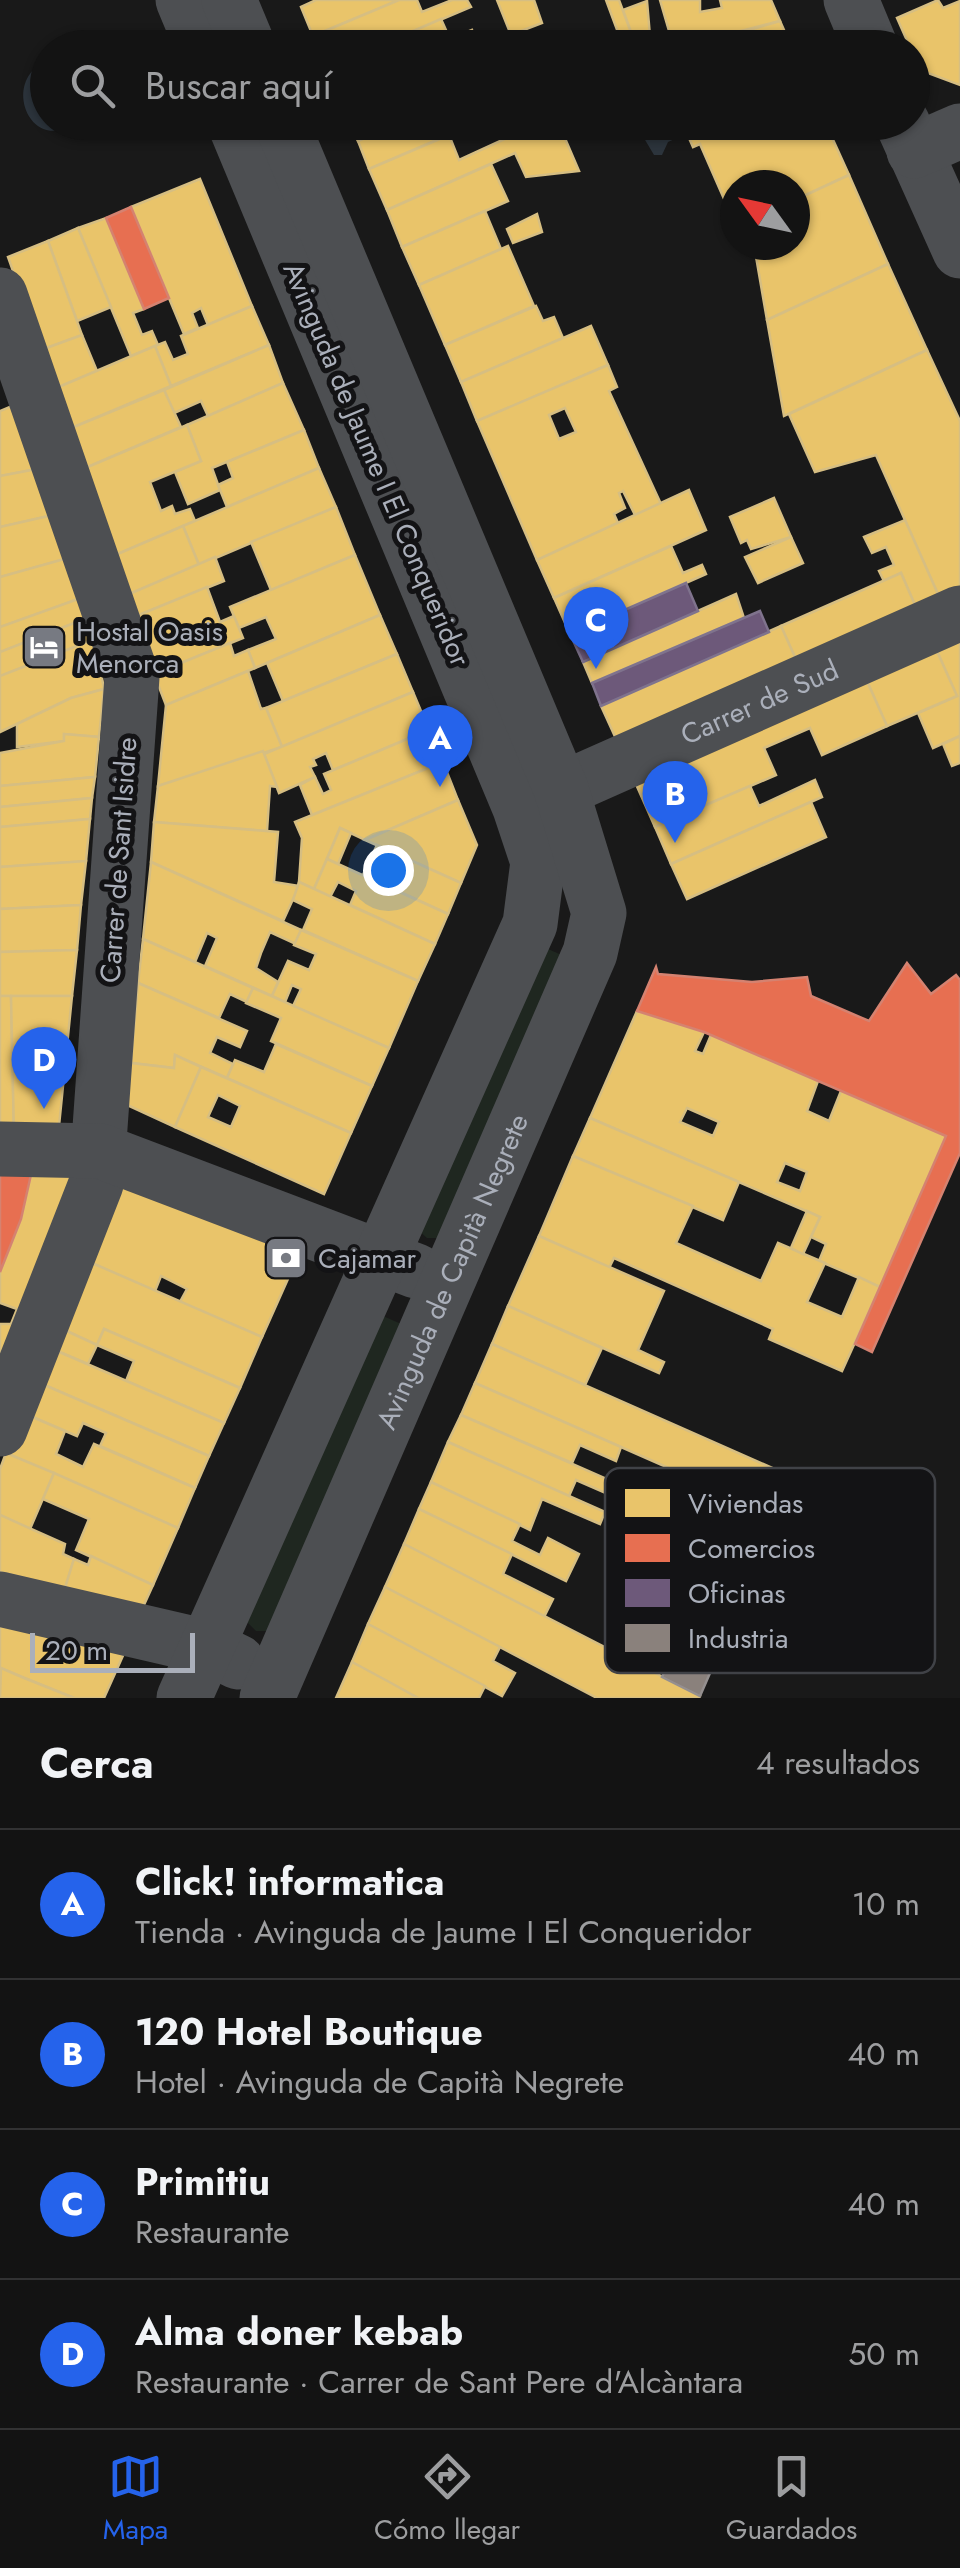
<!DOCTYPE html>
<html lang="es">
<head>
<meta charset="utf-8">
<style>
  :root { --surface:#131313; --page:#1c1c1c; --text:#f1f3f6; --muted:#9d9ea0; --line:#323233; --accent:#2563eb }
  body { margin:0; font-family:Jost,sans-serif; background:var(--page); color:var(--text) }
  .compass { position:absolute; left:720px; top:170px; width:90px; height:90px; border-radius:50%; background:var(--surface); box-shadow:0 2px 8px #0004; rotate:303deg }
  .scale { position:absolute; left:30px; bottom:25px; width:165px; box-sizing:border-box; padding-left:10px; border:5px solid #aaafba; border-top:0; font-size:28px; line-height:35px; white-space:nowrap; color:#aaafba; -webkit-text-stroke:8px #131315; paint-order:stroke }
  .you { position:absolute; left:388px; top:870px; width:35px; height:35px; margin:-25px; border:8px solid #fff; border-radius:50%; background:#1a73e8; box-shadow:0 0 0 15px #1a73e833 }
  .badge { display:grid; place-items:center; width:65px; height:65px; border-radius:50%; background:var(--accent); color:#fff; font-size:32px; font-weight:700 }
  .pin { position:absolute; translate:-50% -82px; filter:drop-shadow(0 2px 5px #0008) }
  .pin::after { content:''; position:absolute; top:52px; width:35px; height:30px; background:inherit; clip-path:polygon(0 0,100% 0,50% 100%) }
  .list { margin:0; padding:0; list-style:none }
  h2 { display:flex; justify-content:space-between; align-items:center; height:130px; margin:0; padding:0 40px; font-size:42px }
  h2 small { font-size:32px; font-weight:400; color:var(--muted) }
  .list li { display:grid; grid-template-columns:65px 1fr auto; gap:30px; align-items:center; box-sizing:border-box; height:150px; padding:0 40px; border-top:2px solid var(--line) }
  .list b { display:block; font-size:38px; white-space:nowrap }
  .list p { margin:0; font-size:32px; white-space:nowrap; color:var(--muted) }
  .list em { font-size:32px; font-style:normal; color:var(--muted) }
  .icon { flex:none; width:55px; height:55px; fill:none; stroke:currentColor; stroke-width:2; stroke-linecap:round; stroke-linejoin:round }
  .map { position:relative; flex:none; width:960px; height:1698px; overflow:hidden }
  .search { position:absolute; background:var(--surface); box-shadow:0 2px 8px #0004; left:30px; right:30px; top:30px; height:110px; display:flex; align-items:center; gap:25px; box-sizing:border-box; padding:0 35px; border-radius:55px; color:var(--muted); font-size:38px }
  .sheet { height:730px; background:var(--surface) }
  nav { display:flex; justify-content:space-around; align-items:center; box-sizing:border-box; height:140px; border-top:2px solid var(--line); background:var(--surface); font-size:28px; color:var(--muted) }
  nav a { display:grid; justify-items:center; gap:5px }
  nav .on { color:var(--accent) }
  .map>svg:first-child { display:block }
</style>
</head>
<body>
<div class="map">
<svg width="960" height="1698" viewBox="0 0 960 1698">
  <rect width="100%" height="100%" fill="#191919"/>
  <g fill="#1f2720">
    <path d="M537,944l29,13 -126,281h-13l-10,-9z"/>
    <path d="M376,1313l30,13 -136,305h-14l-11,-11z"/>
  </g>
  <g fill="#2c343c">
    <path d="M47,61l1,61 27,1c-45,32 -75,-43 -28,-62z"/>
    <path d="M635,123h39l7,13 -13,6 -6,13h-8z"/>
  </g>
  <g fill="#e9c46a" stroke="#d6be82" stroke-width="2.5" fill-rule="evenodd">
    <path d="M316,0h83l-86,36 -12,-29z"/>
    <path d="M399,0h18l5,12 30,-12h15l4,7 -97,41h-57l-4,-12z"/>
    <path d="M497,0h37l8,23 -31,12z"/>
    <path d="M606,0h13l18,48h-35l-2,-6 19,-7z"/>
    <path d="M660,0h40v12l22,-4 -2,-8h51l9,21 -106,27z"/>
    <path d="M938,0l5,8 17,-7v84l-40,-15 -23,-52z"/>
    <path d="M647,1l4,47h-14l-14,-38z"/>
    <path d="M441,19l9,20 22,-9 7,18h-105z"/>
    <path d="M780,21l12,27h-106l7,-2z"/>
    <path d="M598,36l4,12h-34z"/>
    <path d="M349,122h53l-44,19z"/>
    <path d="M402,122h77l-110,47 -11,-28z"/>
    <path d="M513,122h45l21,49 -53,6 -11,-24 -128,57 -18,-41 80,-34 10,25 50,-23 -5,-10z"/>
    <path d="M682,122h143l24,53 -54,25v-15h-60v39l-35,-80 -7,3z"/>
    <path d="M491,164l17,37 -106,46 -15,-37z"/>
    <path d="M849,175l39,89 -121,56 -13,-75h41v-45z"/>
    <path d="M200,179l52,127 -44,19 -7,-17 -9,5 6,15 -14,6 -53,-127z"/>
    <path d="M485,211l16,38 -82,36 -17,-38z"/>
    <path d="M537,214l5,18 -29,11 -6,-14z"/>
    <path d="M106,218l38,91 -11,4 9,22 10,-4 6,14 -27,11 -53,-128z"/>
    <path d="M78,228l33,79 -34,14 -29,-80z"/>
    <path d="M48,241l34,94 -41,15 -33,-93z"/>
    <path d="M508,246l26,60 -89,39 -26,-60z"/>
    <path d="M888,264l39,86 -143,66 -17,-96z"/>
    <path d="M252,306l17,39 -98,41 -16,-40 10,-4 8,18 15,-6 -7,-18z"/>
    <path d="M536,306l7,15 11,-4 9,21 -102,44 -16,-37z"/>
    <path d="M591,326l17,39 -131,56 -16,-39z"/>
    <path d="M82,335l15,36 -43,18 -13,-39z"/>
    <path d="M269,345l14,38 -75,33 -7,-15 -27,12 -10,-23z"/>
    <path d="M155,346l16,40 -102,43 -15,-40z"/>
    <path d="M927,350l33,71v172l-19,8 -65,-146 -61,17 -26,-58z"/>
    <path d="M608,365l9,22 -8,4 52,113 -26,11 -12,-24 -4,2 6,15 -11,6 4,9 -81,37 -60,-139zM565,408l11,24 -17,7 -10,-24z"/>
    <path d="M283,383l21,47 -92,38 8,22 -32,14 -13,-32 26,-11 -14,-36z"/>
    <path d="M164,390l17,37 -98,42 -14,-40z"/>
    <path d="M17,404l20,65 -37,7v-65z"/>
    <path d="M187,425l14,36 -51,21 11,29 11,-5 3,8 15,-5 5,12 -82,35 -30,-87z"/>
    <path d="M304,430l15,38 -92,39 -9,-22 15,-7 -6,-16z"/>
    <path d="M319,468l17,39 -137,58 -16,-39z"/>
    <path d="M37,469l16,46 -53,12v-51z"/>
    <path d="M689,490l17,40 -152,68 -17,-38z"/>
    <path d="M774,498l17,39 -40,12 -4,-9 -6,3 -11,-26z"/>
    <path d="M336,507l19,48 -84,35 -20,-48z"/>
    <path d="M53,515l15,43 -68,19v-50z"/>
    <path d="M905,520l36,81 -23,11 -17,-39 -17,8 -5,-10 15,-6 -8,-18 -14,6 -8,-16z"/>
    <path d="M183,526l16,39 -72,30 -14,-39z"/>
    <path d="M791,537l12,26 -45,20 -13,-26z"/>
    <path d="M671,546l12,27 19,-8 4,9 -136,60 -16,-36z"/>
    <path d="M355,555l25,60 -125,53 -7,-18 28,-11 -10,-22 -27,11 -9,-21z"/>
    <path d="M215,557l9,24 -90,36 -7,-22z"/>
    <path d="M68,558l13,40 -81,29v-50z"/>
    <path d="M901,573l17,39 -120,52 -17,-38z"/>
    <path d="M207,587l13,35 14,-6 9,22 -89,36 -20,-57z"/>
    <path d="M736,594l8,24 -152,65 -9,-21z"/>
    <path d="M81,598l6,20 -87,34v-25z"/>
    <path d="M380,615l17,39 -114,47 -16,-38z"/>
    <path d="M87,618l8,21 -95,37v-24z"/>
    <path d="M781,626l17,38 -180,79 -17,-37z"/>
    <path d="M960,638v98l-27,12 -15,-35 39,-17 -21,-47z"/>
    <path d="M95,639l9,50 -33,9 -71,34v-56z"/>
    <path d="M230,643l4,13 14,-6 7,18 -89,37 -12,-31z"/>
    <path d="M936,649l21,47 -70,30 -21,-47z"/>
    <path d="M397,654l16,38 -131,55 -16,-39z"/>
    <path d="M248,671l13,38 5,-1 16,39 -124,39 8,-81z"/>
    <path d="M866,679l21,47 -65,29 -12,-27 -46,20 12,27 -121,52 -20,-45z"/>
    <path d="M104,689l-5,48 -35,-3v7l-47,6v-23l54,-26z"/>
    <path d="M413,692l16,38 -96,40 -7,-17 -13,6 3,6 -6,2 5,10 -36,16 -15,-39z"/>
    <path d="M429,730l14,32 -131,53 -12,-30 15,-8 8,17 8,-4 -7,-16z"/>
    <path d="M64,734l35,3 -4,40 -95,9v-33l64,-12z"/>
    <path d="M960,736v27l-8,3 -9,-22z"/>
    <path d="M263,751l14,36 -7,-1 -3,45 -113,-9 4,-36z"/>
    <path d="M443,762l15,38 -93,40 -25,-12 -26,61 -15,-7 3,-44 -7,-16z"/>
    <path d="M95,777l-3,21 -92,9v-21z"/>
    <path d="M815,780l7,17 -151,67 -16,-37 95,-41 9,20z"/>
    <path d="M92,798l-2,21 -90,8v-20z"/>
    <path d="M458,800l19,45 -16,38 -96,-43z"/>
    <path d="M811,802l15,35 -139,62 -16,-35z"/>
    <path d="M90,819l-4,42 -86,6v-40z"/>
    <path d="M154,822l124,10 -4,50 25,4 -16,35 -132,-59z"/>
    <path d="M340,828l11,5 -13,31 -11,-5z"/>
    <path d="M377,845l84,38 -13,31 -85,-39z"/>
    <path d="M327,859l121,55 -13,30 -85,-39 6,-14 -18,-9 -8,15 -16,-8z"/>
    <path d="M86,861l-5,44 -81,4v-42z"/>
    <path d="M151,862l150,68 -5,14 -26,-12 -9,21 -5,15 22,14 -6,14 -67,-30 12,-28 -10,-5 -12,29 -52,-23z"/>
    <path d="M299,882l136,62 -17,37 -115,-51 9,-21 -19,-9z"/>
    <path d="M81,905l-4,45 -77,2v-43z"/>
    <path d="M301,930l117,51 -29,67 -96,-42 8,-17 -9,-4 -7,17 -13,-6 16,-35 21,9 7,-16 -22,-9z"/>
    <path d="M143,939l110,49 -6,14 -17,-8 -11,24 -81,-35z"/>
    <path d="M77,950l-5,46h-72v-44z"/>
    <path d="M138,983l109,48 -7,16 -23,-10 -7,16 23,11 -6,14 -52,-23 -1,13 -43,-5z"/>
    <path d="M253,988l136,60 -17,38 -101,-45 10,-23 -35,-15z"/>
    <path d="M0,996h11l3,139h-14z"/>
    <path d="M11,996h61l-14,140 -44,-1z"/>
    <path d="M637,1011l67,21 -9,19 8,3 8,-19 107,46 -11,30 22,10 12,-30 105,45 -66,151 -61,-26 7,-17 -15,-7 9,-20 -230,-99zM687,1108l32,14 -6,14 -33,-14zM785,1163l22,9 -7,19 -23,-9z"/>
    <path d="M276,1044l96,42 -21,47 -124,-55 8,-18 29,12z"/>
    <path d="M175,1055l26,12 -26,60 -48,-22 4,-42 43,5z"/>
    <path d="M201,1067l150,66 -27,61 -149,-67zM218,1095l22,11 -9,21 -23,-10z"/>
    <path d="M590,1118l149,64 -16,38 -150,-64z"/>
    <path d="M573,1156l120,50 -17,37 85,38 17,-38 47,20 -18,39 35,15 17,-40 21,10 -38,84 -73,-32 4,-10 -159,-71 -5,10 -70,-32z"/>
    <path d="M32,1170l43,1 -57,153h-7l6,-15 -17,-6v-31l21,-53z"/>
    <path d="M120,1173l180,79 -38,85 -82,-35 7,-13 -26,-13 -6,15 -70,-31z"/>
    <path d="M807,1211l13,6 -17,37 -12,-6z"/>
    <path d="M539,1236l125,55 -26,59 26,12 -5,11 -151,-67z"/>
    <path d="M85,1260l177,77 -22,51 -136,-59 -7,16 -39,-18z"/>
    <path d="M508,1306l94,42 -17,37 -93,-41z"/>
    <path d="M0,1324h18l-18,47z"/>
    <path d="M58,1327l39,18 -9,19 -38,-16z"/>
    <path d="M104,1329l136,59 -16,35 -98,-42 8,-20 -37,-16z"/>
    <path d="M492,1344l287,127 -17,38 -287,-126z"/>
    <path d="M50,1348l174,75 -15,33 -174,-75z"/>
    <path d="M35,1381l174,75 -14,32 -95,-42 6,-13 -23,-10 -6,13 -54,-23z"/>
    <path d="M475,1383l146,64 -5,14 -36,-16 -8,18 -111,-48z"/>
    <path d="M23,1413l42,18 -9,23 27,13 11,-23 101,44 -17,40 -172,-75z"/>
    <path d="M461,1415l155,68 -6,12 -34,-15 -7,16 -121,-54z"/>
    <path d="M448,1442l157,70 -5,12 -58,-25 -12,31 -99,-48z"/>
    <path d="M6,1453l48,20 -24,56 -30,-14v-46z"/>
    <path d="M54,1473l124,55 -25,57 -77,-35 13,-31 -46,-20z"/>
    <path d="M431,1482l89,42 -8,17 28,14 8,-17 31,16 -13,27 -147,-72z"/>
    <path d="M419,1509l93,45 -9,20 50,25 -9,18 -140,-73z"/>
    <path d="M0,1515l65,29 -2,10 11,5 -9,29 -65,-16z"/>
    <path d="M404,1544l296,152 -1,2h-102l-212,-111z"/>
    <path d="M91,1556l62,29 -10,22 -78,-19 9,-29 14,6z"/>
    <path d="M385,1587l115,60 -7,14 22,12 -13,23 -134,-72z"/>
    <path d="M0,1621l125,30 -21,47h-30l-74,-30z"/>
    <path d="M368,1624l117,62 -6,12h-61l-66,-36z"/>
    <path d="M352,1662l39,21 27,15h-82z"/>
    <path d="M1,1668l23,10 50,20h-74z"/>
  </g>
  <g fill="#e76f51" stroke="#d58270" stroke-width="2.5">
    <path d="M131,207l38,91 -25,11 -38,-91z"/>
    <path d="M907,963l24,31 25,-19 4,5v173l-88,199 -17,-8 91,-208 -242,-104 -67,-21 19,-44 2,7 94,8 55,-5 4,19 58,25z"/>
    <path d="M0,1169l32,1 -11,49 -21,53z"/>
  </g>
  <g fill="#6d597a" stroke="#7f738d" stroke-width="2.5">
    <path d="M686,583l12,28 -115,51 -13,-28z"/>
    <path d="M760,611l9,21 -168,74 -9,-23z"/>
  </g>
  <path fill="#8a817c" stroke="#948f8f" stroke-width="2.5" d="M672,1599l58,28 -30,69 -38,-19 11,-24 -21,-10z"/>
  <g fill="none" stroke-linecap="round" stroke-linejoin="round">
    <g stroke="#4d4f52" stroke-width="55">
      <path d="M183,0l20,48"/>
      <path d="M229,0l20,48"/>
      <path d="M851,0l20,48"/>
      <path d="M902,122l58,129"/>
      <path d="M914,151l46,-20"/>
      <path d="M0,295l132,382 -36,507 -96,245"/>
      <path id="s1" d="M529,804l431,-191"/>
      <path d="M0,1149l100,2 316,120"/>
      <path d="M0,1599l207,48 31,15"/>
      <path d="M184,1698l346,-774 8,-62 -18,-54 -286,-686"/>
      <path id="s2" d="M267,1698l323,-745 9,-40 -38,-124 -280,-667"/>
    </g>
  </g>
  <defs>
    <g id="hotel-square" transform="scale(2.25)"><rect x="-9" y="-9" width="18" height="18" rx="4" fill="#777a82" stroke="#131315"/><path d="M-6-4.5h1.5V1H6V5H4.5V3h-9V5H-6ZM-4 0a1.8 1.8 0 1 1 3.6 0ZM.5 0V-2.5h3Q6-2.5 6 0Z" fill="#fff"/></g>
    <g id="bank-square" transform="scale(2.25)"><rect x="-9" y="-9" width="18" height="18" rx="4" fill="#777a82" stroke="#131315"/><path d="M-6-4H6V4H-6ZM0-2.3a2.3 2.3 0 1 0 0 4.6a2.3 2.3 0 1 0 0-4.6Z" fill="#fff"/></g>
  </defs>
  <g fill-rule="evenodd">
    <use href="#hotel-square" x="44" y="647"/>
    <use href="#bank-square" x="286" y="1258"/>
  </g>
  <g text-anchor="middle" stroke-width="10" stroke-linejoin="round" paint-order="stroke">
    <g font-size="28" fill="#aaafba" stroke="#131315">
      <text transform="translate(377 464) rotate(67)" y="10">Avinguda de Jaume I El Conqueridor</text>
      <text dy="10" stroke="none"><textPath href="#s1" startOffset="252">Carrer de Sud</textPath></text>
      <text transform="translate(118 860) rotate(-86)" y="10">Carrer de Sant Isidre</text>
      <text dy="10" stroke="none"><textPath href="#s2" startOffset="465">Avinguda de Capità Negrete</textPath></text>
    </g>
    <g font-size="28" fill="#aaafba" stroke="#131315" text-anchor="start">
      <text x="76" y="641">Hostal Oasis<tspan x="76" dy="32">Menorca</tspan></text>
      <text x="318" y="1268">Cajamar</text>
    </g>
  </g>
  <rect x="605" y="1468" width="330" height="205" rx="15" fill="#131315" stroke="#404247" stroke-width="2.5"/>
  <rect x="625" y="1489" width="45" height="28" fill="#e9c46a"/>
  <rect x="625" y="1534" width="45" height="28" fill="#e76f51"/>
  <rect x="625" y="1579" width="45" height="28" fill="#6d597a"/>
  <rect x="625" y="1624" width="45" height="28" fill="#8a817c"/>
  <g font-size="28" fill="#aaafba">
    <text x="688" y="1513">Viviendas</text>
    <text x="688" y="1558">Comercios</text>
    <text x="688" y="1603">Oficinas</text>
    <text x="688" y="1648">Industria</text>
  </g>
</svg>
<svg class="compass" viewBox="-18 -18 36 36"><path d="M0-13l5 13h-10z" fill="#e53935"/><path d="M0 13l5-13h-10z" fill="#9d9ea0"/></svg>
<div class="scale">20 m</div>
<div class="you"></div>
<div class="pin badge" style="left:440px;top:787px">A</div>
<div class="pin badge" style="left:675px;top:843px">B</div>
<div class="pin badge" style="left:596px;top:669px">C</div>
<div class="pin badge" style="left:44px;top:1109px">D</div>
<div class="search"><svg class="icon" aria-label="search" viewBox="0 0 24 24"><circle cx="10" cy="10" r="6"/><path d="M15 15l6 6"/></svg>Buscar aquí</div>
</div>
<section class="sheet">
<h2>Cerca<small>4 resultados</small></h2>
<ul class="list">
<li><span class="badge">A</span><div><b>Click! informatica</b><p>Tienda · Avinguda de Jaume I El Conqueridor</p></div><em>10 m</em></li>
<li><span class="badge">B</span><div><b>120 Hotel Boutique</b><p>Hotel · Avinguda de Capità Negrete</p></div><em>40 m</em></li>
<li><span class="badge">C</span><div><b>Primitiu</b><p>Restaurante</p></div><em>40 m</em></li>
<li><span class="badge">D</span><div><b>Alma doner kebab</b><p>Restaurante · Carrer de Sant Pere d'Alcàntara</p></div><em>50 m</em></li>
</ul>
</section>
<nav>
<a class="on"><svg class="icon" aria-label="map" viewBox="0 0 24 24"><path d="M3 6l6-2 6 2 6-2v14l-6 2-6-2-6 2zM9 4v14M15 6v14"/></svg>Mapa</a>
<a><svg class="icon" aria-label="directions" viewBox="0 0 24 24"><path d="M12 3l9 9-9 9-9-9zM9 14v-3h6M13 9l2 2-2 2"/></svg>Cómo llegar</a>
<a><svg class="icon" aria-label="saved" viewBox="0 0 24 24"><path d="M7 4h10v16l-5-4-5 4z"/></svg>Guardados</a>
</nav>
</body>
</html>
